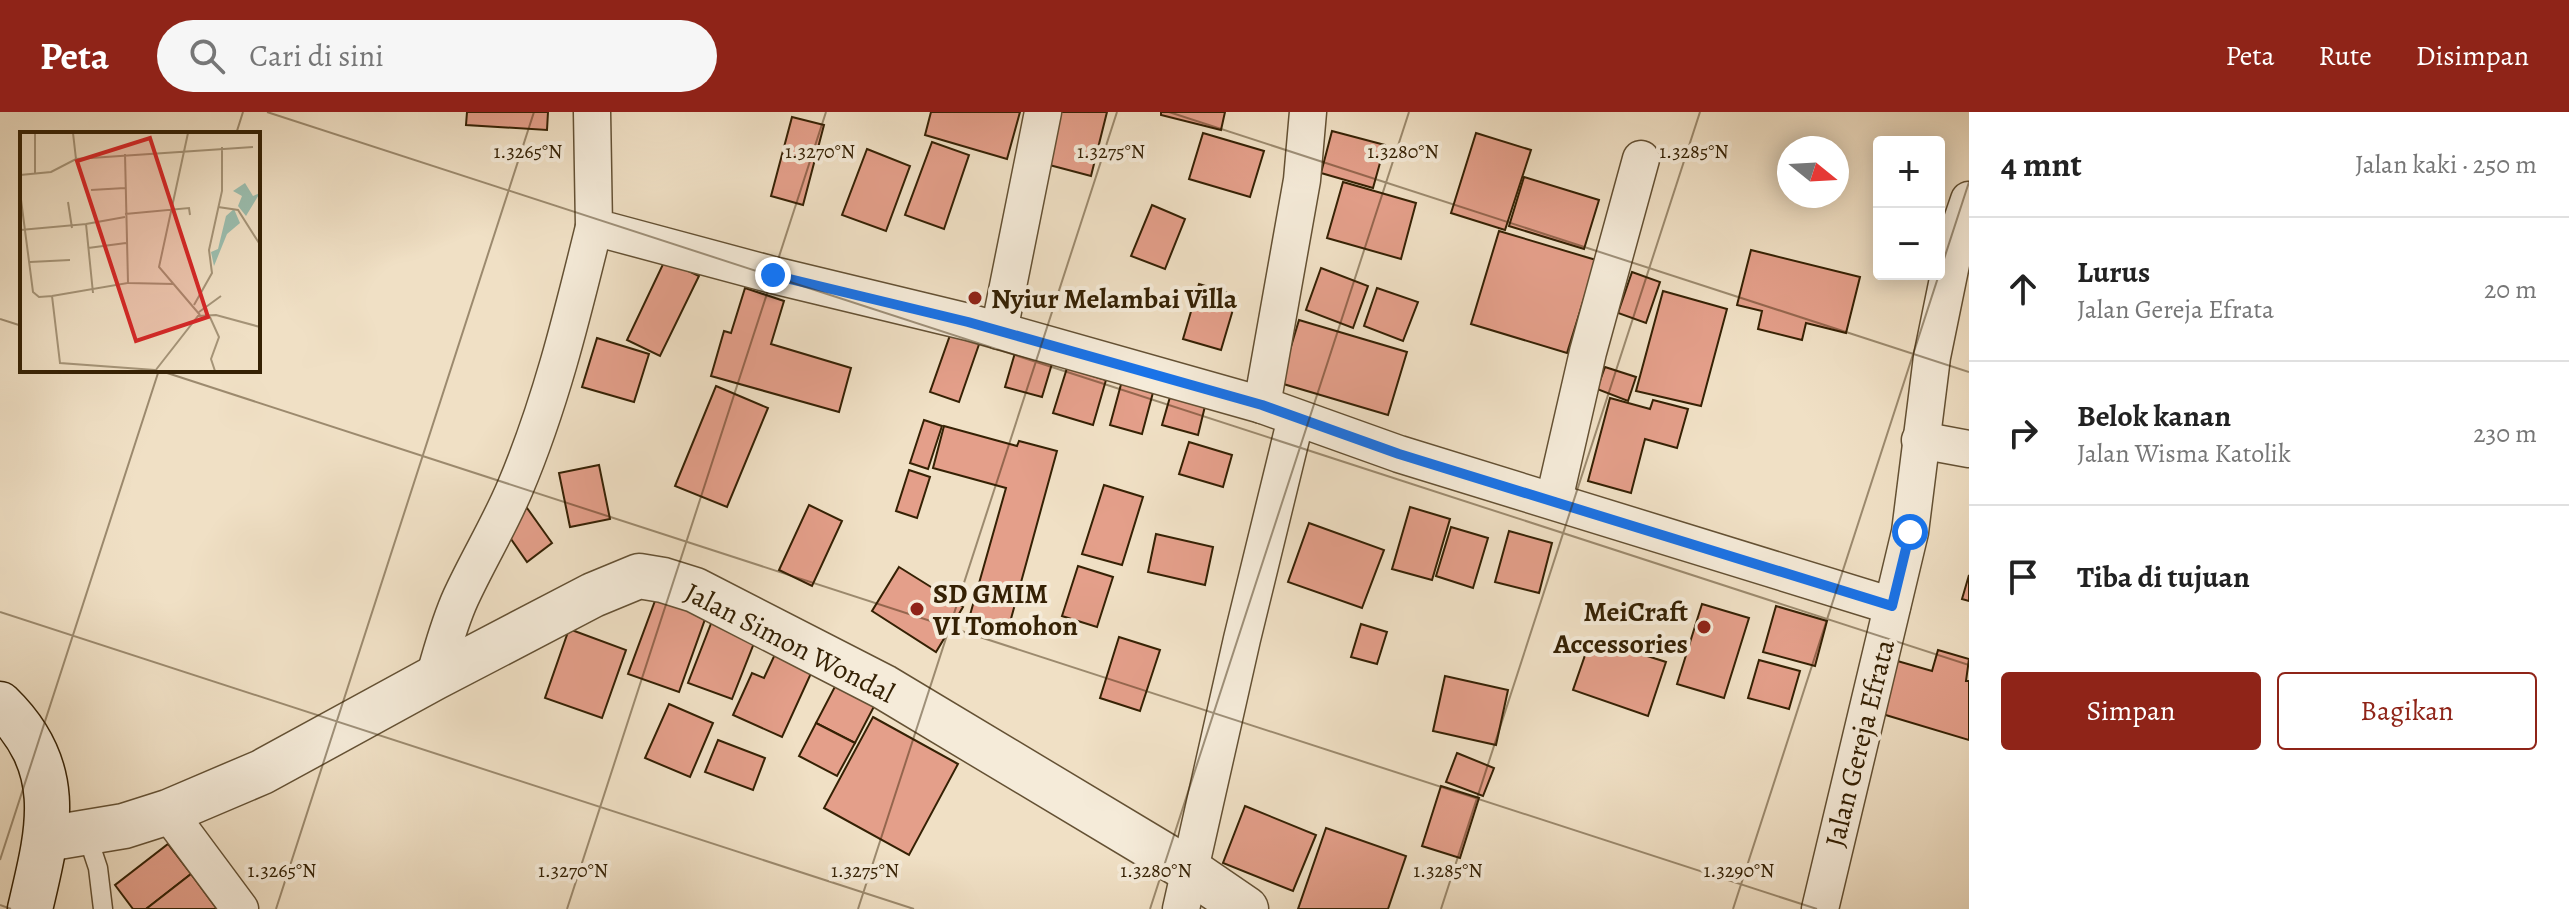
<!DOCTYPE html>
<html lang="id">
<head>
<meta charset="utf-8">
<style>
  :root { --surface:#fff; --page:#f6f6f6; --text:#222; --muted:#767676; --line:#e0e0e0; --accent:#8f2418 }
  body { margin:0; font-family:Alegreya,serif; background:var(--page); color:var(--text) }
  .controls { position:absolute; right:24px; top:24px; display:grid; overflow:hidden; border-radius:8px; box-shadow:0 4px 20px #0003 }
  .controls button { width:72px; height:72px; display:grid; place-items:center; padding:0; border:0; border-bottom:2px solid var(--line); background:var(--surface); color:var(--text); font:40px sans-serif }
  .compass { position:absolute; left:1777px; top:24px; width:72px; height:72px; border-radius:50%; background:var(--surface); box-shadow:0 4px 20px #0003; rotate:108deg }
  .stop { position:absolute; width:24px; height:24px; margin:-18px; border:6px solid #1a73e8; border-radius:50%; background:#fff }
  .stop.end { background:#1a73e8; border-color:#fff; box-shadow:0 2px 8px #0008 }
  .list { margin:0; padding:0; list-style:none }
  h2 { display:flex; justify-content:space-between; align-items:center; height:104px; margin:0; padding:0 32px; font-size:34px }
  h2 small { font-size:26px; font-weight:400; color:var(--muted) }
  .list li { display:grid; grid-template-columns:52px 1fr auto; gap:24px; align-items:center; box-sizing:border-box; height:144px; padding:0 32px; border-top:2px solid var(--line) }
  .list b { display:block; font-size:30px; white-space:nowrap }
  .list p { margin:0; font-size:26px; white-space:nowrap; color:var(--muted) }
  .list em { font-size:26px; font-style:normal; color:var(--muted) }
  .actions { display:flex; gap:16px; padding:24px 32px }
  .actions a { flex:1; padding:18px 0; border:2px solid var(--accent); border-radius:8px; text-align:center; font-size:28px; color:var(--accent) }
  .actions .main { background:var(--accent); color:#fff }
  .icon { flex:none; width:44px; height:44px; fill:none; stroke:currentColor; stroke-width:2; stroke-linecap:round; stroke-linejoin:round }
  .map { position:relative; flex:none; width:1969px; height:797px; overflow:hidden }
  header { display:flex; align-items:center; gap:48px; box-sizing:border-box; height:112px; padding:0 40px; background:var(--accent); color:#fff }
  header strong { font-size:38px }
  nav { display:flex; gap:44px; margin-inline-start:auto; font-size:28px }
  .search { width:560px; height:72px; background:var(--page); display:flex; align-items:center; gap:20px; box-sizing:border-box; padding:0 28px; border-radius:44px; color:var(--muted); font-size:30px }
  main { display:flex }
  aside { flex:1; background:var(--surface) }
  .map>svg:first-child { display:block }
</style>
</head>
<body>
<header>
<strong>Peta</strong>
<div class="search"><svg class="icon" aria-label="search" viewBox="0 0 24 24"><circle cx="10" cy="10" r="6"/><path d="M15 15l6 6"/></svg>Cari di sini</div>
<nav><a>Peta</a><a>Rute</a><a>Disimpan</a></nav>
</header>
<main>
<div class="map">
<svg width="1969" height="797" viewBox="0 0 1969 797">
  <rect width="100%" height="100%" fill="#f0e0c5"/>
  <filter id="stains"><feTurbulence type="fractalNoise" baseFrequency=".0025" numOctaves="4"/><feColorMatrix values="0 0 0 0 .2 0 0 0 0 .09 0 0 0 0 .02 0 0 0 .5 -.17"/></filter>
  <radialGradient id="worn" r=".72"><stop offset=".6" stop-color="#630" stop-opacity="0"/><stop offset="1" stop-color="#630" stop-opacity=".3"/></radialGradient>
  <g fill="#e49f8a" stroke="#352104" stroke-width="2">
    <path d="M467,0h81l-1,18 -81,-5z"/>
    <path d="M931,0h89l-13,47 -82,-24z"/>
    <path d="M1051,0h56l-16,64 -53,-14z"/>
    <path d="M1161,0h64l-4,18 -60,-15z"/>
    <path d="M792,5l32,8 -21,80 -32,-9z"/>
    <path d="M1332,19l53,14 -12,43 -52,-15z"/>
    <path d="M1203,21l61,18 -14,46 -61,-18z"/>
    <path d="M1476,21l55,17 -26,80 -54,-17z"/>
    <path d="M932,30l37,13 -25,74 -39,-14z"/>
    <path d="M867,37l43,17 -24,65 -44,-16z"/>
    <path d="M1524,65l75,23 -15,49 -75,-23z"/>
    <path d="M1343,70l73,21 -15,56 -74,-21z"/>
    <path d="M1152,93l33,14 -20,50 -34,-13z"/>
    <path d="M1499,119l97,29 -29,93 -96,-29z"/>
    <path d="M1751,138l109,27 -14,56 -40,-10 -4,17 -44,-11 4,-18 -25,-6z"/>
    <path d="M665,148l34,16 -39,80 -33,-16z"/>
    <path d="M1321,156l47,18 -15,42 -47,-18z"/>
    <path d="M1632,160l28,10 -14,41 -28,-10z"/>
    <path d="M1199,172l38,12 -16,54 -38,-11z"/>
    <path d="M745,176l39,13 -13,43 80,24 -12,44 -128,-36 13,-45 7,2z"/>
    <path d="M1377,176l41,14 -15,39 -39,-15z"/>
    <path d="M1663,179l64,18 -26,97 -65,-15z"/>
    <path d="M1299,208l108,32 -19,63 -108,-32z"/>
    <path d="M955,209l29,9 -25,72 -29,-10z"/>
    <path d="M597,226l52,16 -15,48 -52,-15z"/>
    <path d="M1017,234l37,11 -12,40 -37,-10z"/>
    <path d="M1605,255l31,10 -8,24 -31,-12z"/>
    <path d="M1067,256l39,12 -13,45 -40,-12z"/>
    <path d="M1123,265l32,8 -13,49 -32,-9z"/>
    <path d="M716,274l52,22 -41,99 -52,-21z"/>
    <path d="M1172,278l35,8 -9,37 -36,-10z"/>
    <path d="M1610,286l40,11 3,-9 35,9 -11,39 -32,-9 -14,54 -43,-12z"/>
    <path d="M924,308l18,6 -14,43 -18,-6z"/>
    <path d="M944,314l73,20 2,-5 38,10 -48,175 -39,-11 36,-127 -73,-20z"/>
    <path d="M1189,330l43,13 -9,32 -44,-13z"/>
    <path d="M599,353l11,54 -40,8 -11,-54z"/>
    <path d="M909,358l21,7 -13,41 -21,-7z"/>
    <path d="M1104,373l39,12 -21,68 -40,-11z"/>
    <path d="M809,393l33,16 -30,65 -33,-16z"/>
    <path d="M1410,395l40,12 -18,61 -40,-11z"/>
    <path d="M527,396l25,35 -25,19 -25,-36z"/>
    <path d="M1309,411l75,27 -22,58 -74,-26z"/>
    <path d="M1451,415l37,11 -15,50 -37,-12z"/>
    <path d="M1509,419l43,12 -13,50 -44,-11z"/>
    <path d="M1156,422l57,13 -8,38 -57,-13z"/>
    <path d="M1078,454l35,11 -16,50 -35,-11z"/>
    <path d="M899,455l64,40 -27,45 -64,-41z"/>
    <path d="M1969,463v26l-7,-2z"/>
    <path d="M659,478l50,18 -30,84 -51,-18z"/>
    <path d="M1702,492l47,14 -25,80 -47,-14z"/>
    <path d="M1776,494l51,15 -12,45 -52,-14z"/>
    <path d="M712,509l44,17 -24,61 -44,-16z"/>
    <path d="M1361,512l26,8 -10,32 -26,-7z"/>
    <path d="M569,517l57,21 -24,68 -57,-20z"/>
    <path d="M1119,525l41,13 -20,61 -40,-13z"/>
    <path d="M1591,526l75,24 -18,54 -75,-26z"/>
    <path d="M1938,538l31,9 -3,22h3v59l-90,-27 15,-53 38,11z"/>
    <path d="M776,540l37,17 -31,68 -49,-22 19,-42 12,5z"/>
    <path d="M1759,548l41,11 -11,38 -41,-11z"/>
    <path d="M841,563l39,20 -25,48 -39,-20z"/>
    <path d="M1445,564l63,14 -12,55 -63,-14z"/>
    <path d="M669,592l44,19 -23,54 -45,-19z"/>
    <path d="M873,605l85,47 -49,91 -85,-47z"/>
    <path d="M816,611l39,20 -18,33 -38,-20z"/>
    <path d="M718,628l47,18 -12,32 -48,-18z"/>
    <path d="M1457,641l37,15 -11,28 -37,-14z"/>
    <path d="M1441,674l38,12 -19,60 -38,-12z"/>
    <path d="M1245,694l71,29 -23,56 -70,-28z"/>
    <path d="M1326,716l80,28 -18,53h-90z"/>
    <path d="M168,732l23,30 -45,35h-13l-18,-24z"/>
    <path d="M191,762l26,35h-71z"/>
  </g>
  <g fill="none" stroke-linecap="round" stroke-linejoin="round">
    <g stroke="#645134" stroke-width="21">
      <path id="service" d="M86,720l12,36 5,41"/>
    </g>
    <g stroke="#645134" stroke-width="39">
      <g id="minor">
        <path d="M592,0l2,115 179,48 195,47 294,83 137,49 493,152"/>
        <path d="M999,219l44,-219"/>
        <path d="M1262,293l40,-225 6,-68"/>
        <path d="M1920,328l49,9"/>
        <path d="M1554,388l34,-148 53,-193"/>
        <path d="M434,566c8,-27 15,-55 27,-81 17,-37 38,-71 54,-109 36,-85 57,-172 79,-261"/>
        <path d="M168,700l72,97"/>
        <path d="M1181,797l61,-270 54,-221"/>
        <path d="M1820,797l90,-377 22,-175 25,-122 12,-35"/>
      </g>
    </g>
    <g stroke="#645134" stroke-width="47">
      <path id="tertiary" d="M46,727l78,-13 44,-14 94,-40 172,-94 159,-83 46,-19 24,4 32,10 189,97 305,183 57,39"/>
    </g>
    <g stroke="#352104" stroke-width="47">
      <path id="secondary" d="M0,592c66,64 49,125 30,205"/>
    </g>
    <use href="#service" stroke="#f5ebd9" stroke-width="18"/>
    <use href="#minor" stroke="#f5ebd9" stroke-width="36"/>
    <use href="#tertiary" stroke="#f5ebd9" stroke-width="44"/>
    <use href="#secondary" stroke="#f5ebd9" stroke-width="44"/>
  </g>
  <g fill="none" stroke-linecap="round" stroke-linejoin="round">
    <path stroke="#1a73e8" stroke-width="10" d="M773,163l195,47 294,83 137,49 493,152 18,-74"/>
  </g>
  <path fill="none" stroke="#352104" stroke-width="2" stroke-opacity="0.45" d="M267,0l1702,553M1169,0l800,260M236,22l7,-22M0,207l22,7M158,258l1659,539M0,500l914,297M0,748l159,-490M0,793l11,4M276,797l258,-797M567,797l259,-797M858,797l259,-797M1150,797l259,-797M1441,797l259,-797M1733,797l236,-727"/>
  <g fill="#8f2418" stroke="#f5ebd9" stroke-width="3">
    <circle cx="975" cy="186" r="8"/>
    <circle cx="917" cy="497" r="8"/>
    <circle cx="1704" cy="515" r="8"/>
  </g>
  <g text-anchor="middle" stroke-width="8" stroke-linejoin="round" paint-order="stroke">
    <g font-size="28" font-weight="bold" fill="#352104" stroke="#f5ebd9" text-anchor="start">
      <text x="991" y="196">Nyiur Melambai Villa</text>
      <text x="933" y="491">SD GMIM<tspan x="933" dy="32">VI Tomohon</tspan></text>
      <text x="1688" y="509" text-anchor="end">MeiCraft<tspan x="1688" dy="32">Accessories</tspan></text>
    </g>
    <g font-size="28" fill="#352104" stroke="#f5ebd9">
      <text transform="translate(790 530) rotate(27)" y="10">Jalan Simon Wondal</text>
      <text transform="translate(1859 631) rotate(-76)" y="10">Jalan Gereja Efrata</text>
    </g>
  </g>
  <g transform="translate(20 20)">
    <rect width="240" height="240" fill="#f0e0c5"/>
    <path d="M225,51l8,13 7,-3 -14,23 -8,-10 4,-10 -9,-5zM214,77l6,14 -13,11 -13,32 -3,-14 7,-3 8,-33z" fill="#9bbeaf"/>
    <path fill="none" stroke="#a59478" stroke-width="2" d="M15,1v41M53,1l3,26M168,1l-29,134 41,48M0,43l31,-3 25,-13 177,-12M71,58l34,-2M0,60l13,100 6,5 13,-1 8,67 95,7M48,70l4,26M198,75l20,3 21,33M105,82l64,-6 1,7M66,92l39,-7M0,98l66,-6 7,69M68,116l38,-5M10,130l40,-2M108,151l46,1M32,164l76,-13 -3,-129M174,173l18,-32 -3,-23 13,-59v-44M179,180l22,-16M189,183l10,22 -8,22 4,12M135,239l43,-55 18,-1 44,12"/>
    <path fill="#d62828" fill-opacity="0.15" stroke="#d62828" stroke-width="4" d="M130,6l58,179 -72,24 -59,-180z"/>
    <rect width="240" height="240" fill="none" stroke="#352104" stroke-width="4"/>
  </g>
  <g font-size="20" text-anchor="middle" fill="#352104" stroke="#f5ebd9" stroke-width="8" stroke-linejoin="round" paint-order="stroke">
    <text x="528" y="46">1.3265°N</text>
    <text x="820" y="46">1.3270°N</text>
    <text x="1111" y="46">1.3275°N</text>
    <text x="1403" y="46">1.3280°N</text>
    <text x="1694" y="46">1.3285°N</text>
    <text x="282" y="765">1.3265°N</text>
    <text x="573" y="765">1.3270°N</text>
    <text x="865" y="765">1.3275°N</text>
    <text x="1156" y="765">1.3280°N</text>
    <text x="1448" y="765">1.3285°N</text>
    <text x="1739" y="765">1.3290°N</text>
  </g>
  <rect width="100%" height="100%" filter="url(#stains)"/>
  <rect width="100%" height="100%" fill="url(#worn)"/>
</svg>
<div class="controls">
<button>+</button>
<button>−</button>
</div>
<svg class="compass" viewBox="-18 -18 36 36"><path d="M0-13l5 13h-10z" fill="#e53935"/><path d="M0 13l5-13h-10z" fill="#767676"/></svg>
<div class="stop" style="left:1910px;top:420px"></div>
<div class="stop end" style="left:773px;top:163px"></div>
</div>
<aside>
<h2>4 mnt<small>Jalan kaki · 250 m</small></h2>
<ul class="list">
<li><svg class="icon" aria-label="ahead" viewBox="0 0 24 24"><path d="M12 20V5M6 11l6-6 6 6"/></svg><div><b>Lurus</b><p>Jalan Gereja Efrata</p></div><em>20 m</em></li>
<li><svg class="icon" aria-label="right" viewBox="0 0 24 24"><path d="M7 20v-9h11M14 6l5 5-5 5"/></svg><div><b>Belok kanan</b><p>Jalan Wisma Katolik</p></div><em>230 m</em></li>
<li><svg class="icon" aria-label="arrive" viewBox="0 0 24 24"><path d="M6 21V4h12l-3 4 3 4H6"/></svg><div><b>Tiba di tujuan</b></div></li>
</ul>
<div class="actions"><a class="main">Simpan</a><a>Bagikan</a></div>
</aside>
</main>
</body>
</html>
